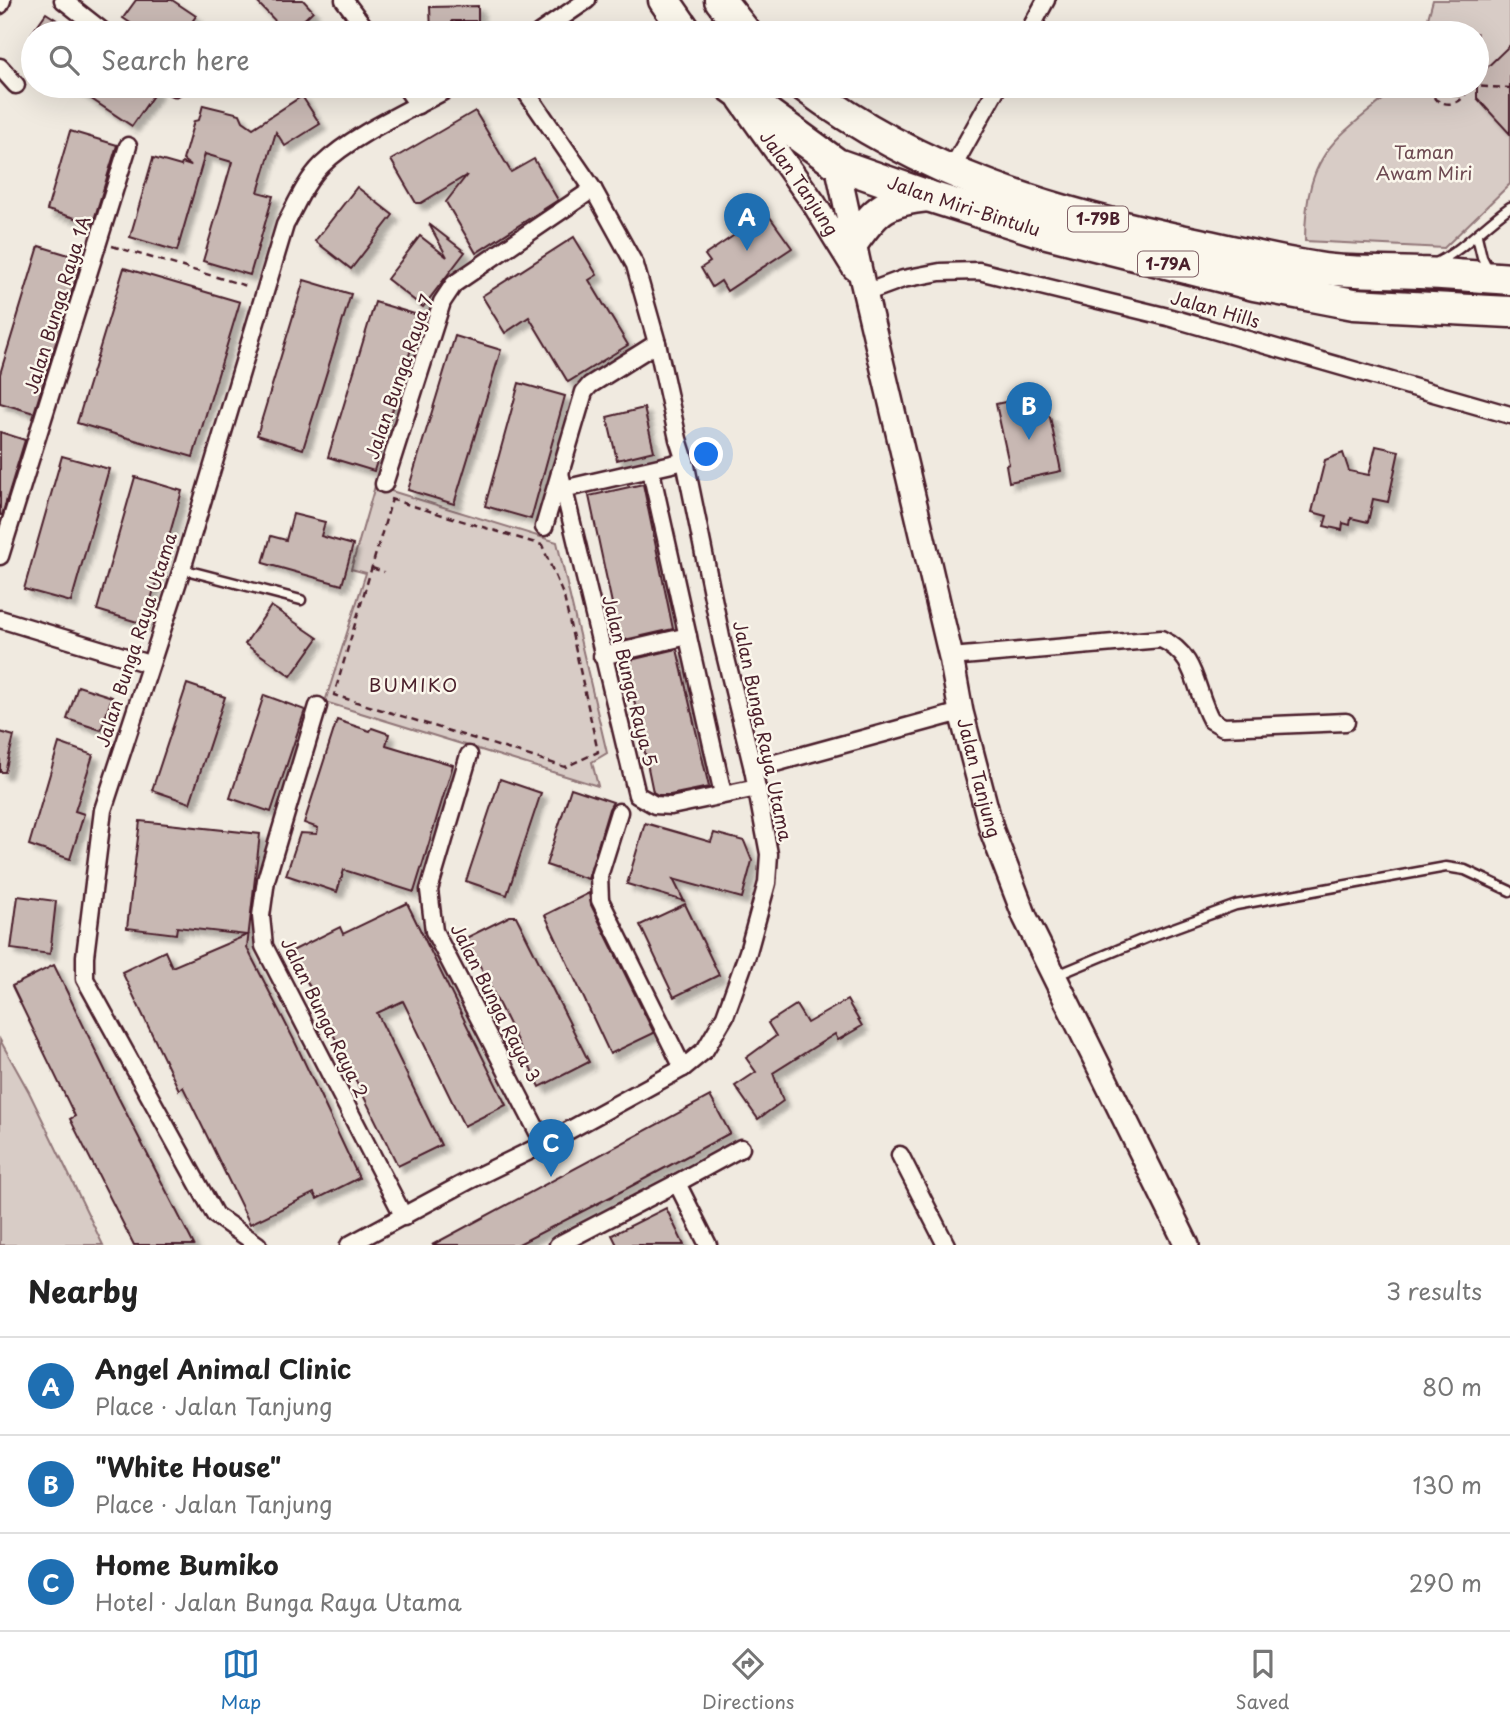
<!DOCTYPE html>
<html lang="en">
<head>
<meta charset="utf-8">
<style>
  :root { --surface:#fff; --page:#f6f6f6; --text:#222; --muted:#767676; --line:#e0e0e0; --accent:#1f6fb2 }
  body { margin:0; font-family:"Playpen Sans",sans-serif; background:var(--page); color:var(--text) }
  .you { position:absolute; left:707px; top:455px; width:24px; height:24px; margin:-18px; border:5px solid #fff; border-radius:50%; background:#1a73e8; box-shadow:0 0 0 10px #1a73e833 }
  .badge { display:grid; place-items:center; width:46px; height:46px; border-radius:50%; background:var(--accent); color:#fff; font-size:23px; font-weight:700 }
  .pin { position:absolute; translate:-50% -58px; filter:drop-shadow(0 2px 4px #0008) }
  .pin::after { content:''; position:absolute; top:37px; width:24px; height:21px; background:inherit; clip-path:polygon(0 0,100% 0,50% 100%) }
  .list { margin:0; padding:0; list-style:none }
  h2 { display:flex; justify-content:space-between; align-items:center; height:91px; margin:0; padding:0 28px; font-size:30px }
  h2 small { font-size:23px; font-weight:400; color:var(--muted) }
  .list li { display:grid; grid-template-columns:46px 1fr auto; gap:21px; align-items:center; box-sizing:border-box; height:98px; padding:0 28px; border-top:2px solid var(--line) }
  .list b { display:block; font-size:26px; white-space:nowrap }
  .list p { margin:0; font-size:23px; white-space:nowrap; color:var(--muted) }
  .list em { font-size:23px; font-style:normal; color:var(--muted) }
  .icon { flex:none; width:38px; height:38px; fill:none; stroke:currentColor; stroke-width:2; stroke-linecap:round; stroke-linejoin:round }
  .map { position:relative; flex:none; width:1510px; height:1245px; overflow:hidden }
  .search { position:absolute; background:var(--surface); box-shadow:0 7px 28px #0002; left:21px; right:21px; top:21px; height:77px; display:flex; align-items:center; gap:18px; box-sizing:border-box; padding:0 24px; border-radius:38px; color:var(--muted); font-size:26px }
  .sheet { height:385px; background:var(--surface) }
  nav { display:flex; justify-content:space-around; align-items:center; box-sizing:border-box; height:98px; border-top:2px solid var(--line); background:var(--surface); font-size:19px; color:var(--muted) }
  nav a { display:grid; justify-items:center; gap:4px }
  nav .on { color:var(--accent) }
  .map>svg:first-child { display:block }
</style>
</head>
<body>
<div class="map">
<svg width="1510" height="1245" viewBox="0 0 1510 1245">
  <defs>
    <filter id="shadow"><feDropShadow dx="6" dy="6" stdDeviation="2" flood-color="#0004"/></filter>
  </defs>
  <rect width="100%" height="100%" fill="#f0eae0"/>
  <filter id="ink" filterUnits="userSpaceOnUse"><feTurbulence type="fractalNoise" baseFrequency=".0143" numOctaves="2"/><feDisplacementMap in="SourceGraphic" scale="14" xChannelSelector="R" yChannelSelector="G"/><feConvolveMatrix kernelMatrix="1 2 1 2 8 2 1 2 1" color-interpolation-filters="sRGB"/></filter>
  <g filter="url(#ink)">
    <g fill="#d8ccc6" stroke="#917678" stroke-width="2">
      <path d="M1433,0h77v184l-66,64 -139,-7c0,-39 5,-76 35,-105 18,-18 40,-32 58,-50h79v-53h-53z"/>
      <path d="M375,486l182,56 50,211 -15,9 6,24 -273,-84 41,-129 -15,-4z"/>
      <path d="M0,1040l29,52 74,153h-103z"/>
    </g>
    <g fill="#c8b8b3" stroke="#4a1f2b" stroke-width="2" filter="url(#shadow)">
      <path d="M136,0h36l24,16 -12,17h-39l-22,-15z"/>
      <path d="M255,0h48l10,11 -23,22h-3z"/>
      <path d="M478,6v15h-26l1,12h-22l-1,-26z"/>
      <path d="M46,13l31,20h-45z"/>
      <path d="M1510,45v89l-33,-36v-21z"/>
      <path d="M72,86h76l8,5 -24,35z"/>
      <path d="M302,96l18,28 -35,22 -9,-14 -18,60 15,4 -23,79 -47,-14 29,-99 -27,-8 -28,97 -47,-14 23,-79 28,8 1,-3 9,3 -8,-6 11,-39 5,-1 4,-15 37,9 3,7 10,7z"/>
      <path d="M475,111l36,61 23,-13 24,41 -82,53 -30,-51 21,-27 -46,28h-5l-25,-43z"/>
      <path d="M70,131l47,14 -24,78 -46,-13z"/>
      <path d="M357,187l36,28 -42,54 -36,-28z"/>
      <path d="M767,213l25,35 -65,43 -6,-10 -9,6 -11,-19 9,-6 -5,-7z"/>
      <path d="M429,224l36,28 -42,55 -36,-28 33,-43 27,21z"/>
      <path d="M574,237l23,38 -8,5 39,65 -60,37 -39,-65 -24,16 -23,-37z"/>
      <path d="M39,246l43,13 -48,154 -34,-10v-29z"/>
      <path d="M124,268l116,34 -47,155 -116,-34z"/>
      <path d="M304,280l47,14 -48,155 -46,-14z"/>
      <path d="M375,302l46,14 -47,155 -46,-14z"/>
      <path d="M455,336l46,14 -47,154 -46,-14z"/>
      <path d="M519,383l46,13 -34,123 -46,-13z"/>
      <path d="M1035,387l5,21 10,9 11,54 -52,11 -3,-17 3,-1 -13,-60 27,-6 -2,-8z"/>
      <path d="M644,408l10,43 -37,9 -10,-43z"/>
      <path d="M0,432l25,8 -23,75h-2z"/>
      <path d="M1376,446l23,5 -11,51 -15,-3 -5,23 -17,-4 -1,7 -7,-2 -1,7 -18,-4 3,-10 -15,-4 13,-52 18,-7 6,18 20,4z"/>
      <path d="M62,456l47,13 -38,133 -47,-13z"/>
      <path d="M135,477l47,14 -38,133 -47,-14z"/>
      <path d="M643,484l30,145 -53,12 -31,-145z"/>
      <path d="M293,514l32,8 -4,14 32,9 -11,40 -79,-22 8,-27 15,4z"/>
      <path d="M271,606l47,32 -27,38 -46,-32z"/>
      <path d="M677,649l32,138 -39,8h-12l-5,-3 -27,-131z"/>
      <path d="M187,684l38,13 -35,106 -38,-13z"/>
      <path d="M78,686l34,11 -11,33 -34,-11z"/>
      <path d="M264,695l41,15 -34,102 -41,-14z"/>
      <path d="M337,720l33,11 2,-3 17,6 -3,11 67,20 -39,127 -70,-22 -7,22 -51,-17 14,-42 17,1 1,-6 -14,-5z"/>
      <path d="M0,732l14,4 -9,36h-5z"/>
      <path d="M59,743l34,12 -18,56 9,3 -14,45 -41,-14z"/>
      <path d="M500,779l41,14 -34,102 -41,-14z"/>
      <path d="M571,788l42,14 -4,7 -21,70 -42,-14z"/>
      <path d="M140,821l120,13 -13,114 47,92 65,138 -42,21 -3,-6 -64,31 -67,-137 -4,3 -57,-118 43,-21 7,16 75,-32 -70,-8 -1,7 -49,-6z"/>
      <path d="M645,823l66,19 3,-9 30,8 8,20 -10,37 -69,-19 11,22 -57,-17z"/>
      <path d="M589,893l2,12 63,128 -44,21 -65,-139z"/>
      <path d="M18,896l38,5 -6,53 -39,-5z"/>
      <path d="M407,903l99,202 -42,21 -61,-125 -26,12 64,132 -43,21 -106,-215 48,-24 3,7z"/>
      <path d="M685,904l34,71 -45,22 -34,-72z"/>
      <path d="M510,916h6l73,146 -49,25 -74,-149z"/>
      <path d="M54,965l63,130 77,150h-60l-64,-126 5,-3 -63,-130z"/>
      <path d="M847,1000l15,26 -24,14 -3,-6 -62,39 10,28 -25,18 -23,-33 21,-14 -10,-14 30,-22 -8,-13 28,-18 11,18z"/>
      <path d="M710,1096l20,37 -106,57 -107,55h-85z"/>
      <path d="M666,1208l18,37h-67l-5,-10z"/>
    </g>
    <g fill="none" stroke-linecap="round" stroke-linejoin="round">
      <g stroke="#4a1f2b" stroke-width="13">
        <g id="lane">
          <path d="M1477,236l5,21 6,12"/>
          <path d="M1436,263c28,-14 48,-38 74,-56"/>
          <path d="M182,569l119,31"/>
          <path d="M1055,976l91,-38 90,-33 210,-38 19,3 45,21"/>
        </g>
      </g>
      <g stroke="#4a1f2b" stroke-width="21">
        <g id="street">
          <path d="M63,0l42,33"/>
          <path d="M344,0l25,33"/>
          <path d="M0,5l2,-5"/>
          <path d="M539,33l48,-33"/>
          <path d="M1028,33l18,-33"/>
          <path d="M0,67l16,18"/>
          <path d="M173,86l2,1"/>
          <path d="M405,86l13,19"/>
          <path d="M950,172l48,-86"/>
          <path d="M865,293l38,-14 37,-7 39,-1 189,46 342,98"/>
          <path d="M651,471l72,323"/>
          <path d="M560,473l77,322 18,10 16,1 86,-18"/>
          <path d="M384,484l58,-182 12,-18 139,-95"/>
          <path d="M563,489l122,-28"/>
          <path d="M544,527l40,-135 6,-7 67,-42"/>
          <path d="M0,556l128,-410"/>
          <path d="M0,619l149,45"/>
          <path d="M602,656l86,-20"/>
          <path d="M951,657l210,-18c37,17 33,51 50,81l12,7 123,-5"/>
          <path d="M318,706l-52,174 -5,36 3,30 140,271"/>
          <path d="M469,755l-40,135 5,41 110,213"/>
          <path d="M753,769l208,-57"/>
          <path d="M619,812l-20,64 1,24 83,168"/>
          <path d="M900,1155l46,90"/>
          <path d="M677,1183l64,-35"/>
          <path d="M258,1245l-43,-30 -130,-236v-23l18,-146 79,-241 103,-344c11,-20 20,-43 37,-60 31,-31 92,-57 131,-79"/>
          <path d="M349,1245l121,-65 74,-36 139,-76 22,-18 20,-34 23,-64 19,-69 2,-29 -16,-85 -31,-127 -37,-181 -7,-22 -21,-96 -22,-78 -42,-76 -71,-103"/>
          <path d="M558,1245l119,-62 31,62"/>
        </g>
      </g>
      <g stroke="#4a1f2b" stroke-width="28">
        <g id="secondary">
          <path id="s1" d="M740,100l75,105 39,63"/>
          <path id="s2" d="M837,164l25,116 89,377 10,55 31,119 33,86 162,328"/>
        </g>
      </g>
      <g stroke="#4a1f2b" stroke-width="35">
        <g id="highway">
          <path d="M664,0l23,33"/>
          <path d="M720,0l26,33"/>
          <path id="s3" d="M730,86l107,78 91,32 111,35 215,54 100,19 156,8"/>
          <path d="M804,86c118,89 252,128 395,158 42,9 83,19 125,25 33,4 64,2 96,4 30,1 60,4 90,6"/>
          <path d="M854,241c23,-33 33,-41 74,-45"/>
        </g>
      </g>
      <g stroke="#4a1f2b" stroke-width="2.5" stroke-dasharray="7 5" stroke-linecap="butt">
        <path d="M1429,86l6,13c15,10 29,4 34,-13"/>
        <path d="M1469,86l41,2"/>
        <path d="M1390,89l38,-1"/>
        <path d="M112,246l138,41"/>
        <path d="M390,499l152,46 22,52 34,155 -33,15 -231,-72 58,-196"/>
        <path d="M372,568l12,4"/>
      </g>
      <use href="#lane" stroke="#fbf7ec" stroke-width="8"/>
      <use href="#street" stroke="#fbf7ec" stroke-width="16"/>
      <use href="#secondary" stroke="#fbf7ec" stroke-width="23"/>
      <use href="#highway" stroke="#fbf7ec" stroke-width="30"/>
    </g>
  </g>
  <g text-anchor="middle" stroke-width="5" stroke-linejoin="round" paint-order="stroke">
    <g fill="#fbf7ec" stroke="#7f6065" stroke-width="2">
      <rect x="1068" y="206.5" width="60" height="25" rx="5"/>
      <rect x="1138" y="251.5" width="60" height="25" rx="5"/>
    </g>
    <g font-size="16" font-weight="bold" fill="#4a1f2b">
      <text x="1098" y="225">1-79B</text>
      <text x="1168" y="270">1-79A</text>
    </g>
    <g font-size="18" fill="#6e4a52" stroke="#fbf7ec">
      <text x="1424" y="159">Taman<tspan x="1424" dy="21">Awam Miri</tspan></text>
    </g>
    <g font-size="18" fill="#4a1f2b" stroke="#fbf7ec">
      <text dy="6" stroke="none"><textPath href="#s1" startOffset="102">Jalan Tanjung</textPath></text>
      <text dy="6" stroke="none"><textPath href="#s3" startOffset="266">Jalan Miri-Bintulu</textPath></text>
      <text transform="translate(58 305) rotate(-73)" y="6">Jalan Bunga Raya 1A</text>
      <text transform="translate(1215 310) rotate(16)" y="6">Jalan Hills</text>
      <text transform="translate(400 377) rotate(-71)" y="6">Jalan Bunga Raya 7</text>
      <text transform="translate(137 640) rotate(-72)" y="6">Jalan Bunga Raya Utama</text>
      <text transform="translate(629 681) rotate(76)" y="6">Jalan Bunga Raya 5</text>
      <text transform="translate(762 731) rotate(78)" y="6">Jalan Bunga Raya Utama</text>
      <text dy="6" stroke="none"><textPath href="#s2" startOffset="630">Jalan Tanjung</textPath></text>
      <text transform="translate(495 1003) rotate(63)" y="6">Jalan Bunga Raya 3</text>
      <text transform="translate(324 1018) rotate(64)" y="6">Jalan Bunga Raya 2</text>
    </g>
    <g font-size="19" letter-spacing="2" fill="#4a1f2b" stroke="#fbf7ec">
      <text x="414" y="692">BUMIKO</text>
    </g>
  </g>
</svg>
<div class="you"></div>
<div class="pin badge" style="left:747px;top:251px">A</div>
<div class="pin badge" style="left:1029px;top:440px">B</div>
<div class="pin badge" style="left:551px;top:1177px">C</div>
<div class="search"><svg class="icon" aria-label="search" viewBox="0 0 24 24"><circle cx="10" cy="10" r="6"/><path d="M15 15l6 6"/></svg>Search here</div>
</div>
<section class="sheet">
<h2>Nearby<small>3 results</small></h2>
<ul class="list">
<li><span class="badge">A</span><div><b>Angel Animal Clinic</b><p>Place · Jalan Tanjung</p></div><em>80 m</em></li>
<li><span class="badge">B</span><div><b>&quot;White House&quot;</b><p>Place · Jalan Tanjung</p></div><em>130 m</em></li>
<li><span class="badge">C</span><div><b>Home Bumiko</b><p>Hotel · Jalan Bunga Raya Utama</p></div><em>290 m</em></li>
</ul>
</section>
<nav>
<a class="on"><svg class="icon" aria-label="map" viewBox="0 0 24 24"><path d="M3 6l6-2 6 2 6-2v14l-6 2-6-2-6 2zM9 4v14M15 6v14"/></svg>Map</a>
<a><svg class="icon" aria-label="directions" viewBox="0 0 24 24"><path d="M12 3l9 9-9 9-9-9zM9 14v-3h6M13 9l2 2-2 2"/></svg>Directions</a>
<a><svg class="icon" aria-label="saved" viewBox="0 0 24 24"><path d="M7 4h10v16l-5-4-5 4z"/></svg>Saved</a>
</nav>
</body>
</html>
